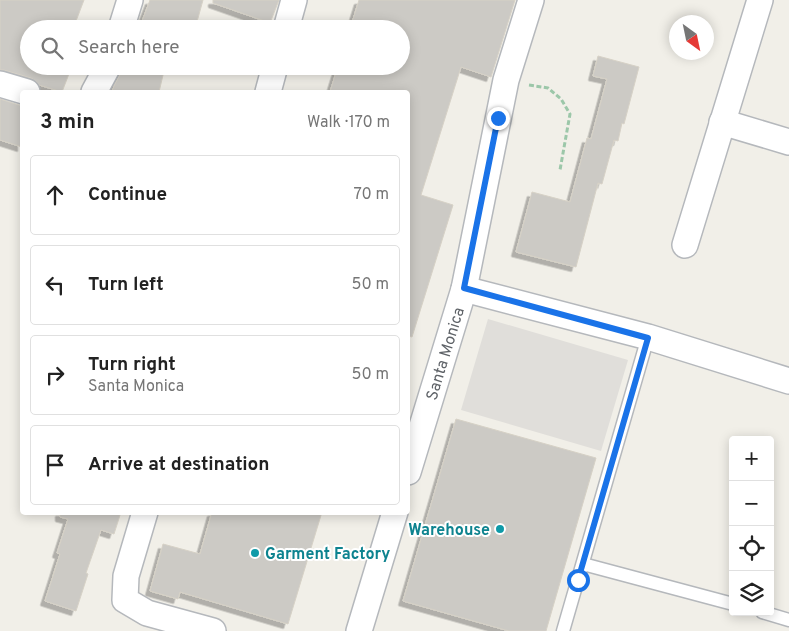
<!DOCTYPE html>
<html lang="en">
<head>
<meta charset="utf-8">
<style>
  :root { --surface:#fff; --page:#f2f2f2; --text:#222; --muted:#767676; --line:#e0e0e0 }
  body { margin:0; font-family:Overpass,sans-serif; background:var(--page); color:var(--text) }
  .controls { position:absolute; right:15px; bottom:15px; display:grid; overflow:hidden; border-radius:5px; box-shadow:0 2px 12px #0003 }
  .controls button { width:45px; height:45px; display:grid; place-items:center; padding:0; border:0; border-bottom:1px solid var(--line); background:var(--surface); color:var(--text); font:25px sans-serif }
  .compass { position:absolute; left:669px; top:15px; width:45px; height:45px; border-radius:50%; background:var(--surface); box-shadow:0 2px 12px #0003; rotate:147deg }
  .stop { position:absolute; width:15px; height:15px; margin:-11px; border:4px solid #1a73e8; border-radius:50%; background:#fff }
  .stop.end { background:#1a73e8; border-color:#fff; box-shadow:0 1px 5px #0008 }
  .list { margin:0; padding:0; list-style:none }
  h2 { display:flex; justify-content:space-between; align-items:center; height:65px; margin:0; padding:0 20px; font-size:21px }
  h2 small { font-size:16px; font-weight:400; color:var(--muted) }
  .list li { display:grid; grid-template-columns:32px 1fr auto; gap:15px; align-items:center; box-sizing:border-box; height:80px; margin:0 10px 10px; padding:0 10px; border:1px solid var(--line); border-radius:5px }
  .list b { display:block; font-size:19px; white-space:nowrap }
  .list p { margin:0; font-size:16px; white-space:nowrap; color:var(--muted) }
  .list em { font-size:16px; font-style:normal; color:var(--muted) }
  .icon { flex:none; width:28px; height:28px; fill:none; stroke:currentColor; stroke-width:2; stroke-linecap:round; stroke-linejoin:round }
  .map { position:relative; flex:none; width:789px; height:631px; overflow:hidden }
  .search { position:absolute; background:var(--surface); box-shadow:0 2px 12px #0003; left:20px; top:20px; width:390px; height:55px; display:flex; align-items:center; gap:12px; box-sizing:border-box; padding:0 18px; border-radius:28px; color:var(--muted); font-size:19px }
  .panel { position:absolute; background:var(--surface); box-shadow:0 2px 12px #0003; left:20px; top:90px; width:390px; height:425px; border-radius:5px }
  .map>svg:first-child { display:block }
</style>
</head>
<body>
<div class="map">
<svg width="789" height="631" viewBox="0 0 789 631">
  <defs>
    <filter id="shadow"><feDropShadow dx="-4.5" dy="4.5" stdDeviation="0" flood-color="#0004"/></filter>
  </defs>
  <rect width="100%" height="100%" fill="#f1efe8"/>
  <path fill="#e0deda" d="M488,319l140,41 -27,91 -140,-41z"/>
  <g fill="#cccac5" stroke="#d6d1c6" filter="url(#shadow)">
    <path d="M0,0h84l-11,29h-44v37h43l-10,26 -23,-7 -2,-3 -6,-4 -27,-8h-4z"/>
    <path d="M150,0h53l-8,29h-42l-12,-5z"/>
    <path d="M213,0h66l-9,23 -57,-20z"/>
    <path d="M359,0h156l-24,77 -30,-10 -40,128 32,10 -41,132 -4,-1v-244h-78l8,-26h63v-37h-51z"/>
    <path d="M598,56l41,11 -15,57 -2,-1 -4,18 -4,-1 -12,44 -4,-1 -22,84 -60,-15 16,-60 38,10 17,-64 4,1 16,-60 -14,-3z"/>
    <path d="M122,66h23l19,5 -5,21h-47l2,-6 7,-13z"/>
    <path d="M0,99l22,7v41l-22,-7z"/>
    <path d="M456,419l140,39 -50,173h-37l-106,-30z"/>
    <path d="M60,512h61l-7,22 -13,-4 -15,43 2,1 -12,37 -31,-10 15,-47 -3,-1 11,-34 -8,-2z"/>
    <path d="M212,512h110l-34,112 -108,-32 -2,7 -28,-8 13,-47 37,10z"/>
  </g>
  <g fill="none" stroke-linecap="round" stroke-linejoin="round">
    <g stroke="#b5b8bc" stroke-width="15">
      <g id="lane">
        <path d="M583,564l150,40"/>
        <path d="M762,612l27,8"/>
        <path d="M563,631l85,-294"/>
      </g>
    </g>
    <g stroke="#b5b8bc" stroke-width="28">
      <g id="street">
        <path d="M121,29l9,-29"/>
        <path d="M286,29l8,-29"/>
        <path d="M0,84l27,8"/>
        <path d="M94,92l14,-26"/>
        <path d="M268,92l7,-26"/>
        <path d="M722,122l67,20"/>
        <path d="M685,245l75,-245"/>
        <path d="M464,289l184,48 141,44"/>
        <path id="s1" d="M408,472l56,-183 42,-209 25,-80"/>
        <path d="M145,512l-19,64 -1,24 22,13 66,18"/>
        <path d="M359,631l36,-119"/>
      </g>
    </g>
    <path stroke="#9cc7a9" stroke-width="3" stroke-dasharray="5 2.5" stroke-linecap="butt" d="M529,85l19,3 13,11 9,15 -10,56"/>
    <use href="#lane" stroke="#fff" stroke-width="12"/>
    <use href="#street" stroke="#fff" stroke-width="25"/>
  </g>
  <g fill="none" stroke-linecap="round" stroke-linejoin="round">
    <path stroke="#1a73e8" stroke-width="6" d="M498,118l-34,170 184,50 -70,242"/>
  </g>
  <g fill="#0f9aa8" stroke="#fff" stroke-width="2">
    <circle cx="500" cy="529" r="5"/>
    <circle cx="255" cy="553" r="5"/>
  </g>
  <g text-anchor="middle" stroke-width="4" stroke-linejoin="round" paint-order="stroke">
    <g font-size="16" fill="#5f6368" stroke="#fff">
      <text dy="6" stroke="none"><textPath href="#s1" startOffset="124">Santa Monica</textPath></text>
    </g>
    <g font-size="16" font-weight="bold" fill="#0d838f" stroke="#fff" text-anchor="end">
      <text x="490" y="535">Warehouse</text>
      <text x="265" y="559" text-anchor="start">Garment Factory</text>
    </g>
  </g>
</svg>
<div class="controls">
<button>+</button>
<button>−</button>
<button><svg class="icon" aria-label="locate" viewBox="0 0 24 24"><circle cx="12" cy="12" r="6"/><path d="M12 2v4M12 18v4M2 12h4M18 12h4"/></svg></button>
<button><svg class="icon" aria-label="layers" viewBox="0 0 24 24"><path d="M12 4l9 5-9 5-9-5zM3 14l9 5 9-5"/></svg></button>
</div>
<svg class="compass" viewBox="-18 -18 36 36"><path d="M0-13l5 13h-10z" fill="#e53935"/><path d="M0 13l5-13h-10z" fill="#767676"/></svg>
<div class="stop" style="left:578px;top:580px"></div>
<div class="stop end" style="left:498px;top:118px"></div>
<div class="search"><svg class="icon" aria-label="search" viewBox="0 0 24 24"><circle cx="10" cy="10" r="6"/><path d="M15 15l6 6"/></svg>Search here</div>
<section class="panel">
<h2>3 min<small>Walk · 170 m</small></h2>
<ul class="list">
<li><svg class="icon" aria-label="ahead" viewBox="0 0 24 24"><path d="M12 20V5M6 11l6-6 6 6"/></svg><div><b>Continue</b></div><em>70 m</em></li>
<li><svg class="icon" aria-label="left" viewBox="0 0 24 24"><path d="M17 20v-9H6M10 6l-5 5 5 5"/></svg><div><b>Turn left</b></div><em>50 m</em></li>
<li><svg class="icon" aria-label="right" viewBox="0 0 24 24"><path d="M7 20v-9h11M14 6l5 5-5 5"/></svg><div><b>Turn right</b><p>Santa Monica</p></div><em>50 m</em></li>
<li><svg class="icon" aria-label="arrive" viewBox="0 0 24 24"><path d="M6 21V4h12l-3 4 3 4H6"/></svg><div><b>Arrive at destination</b></div></li>
</ul>
</section>
</div>
</body>
</html>
